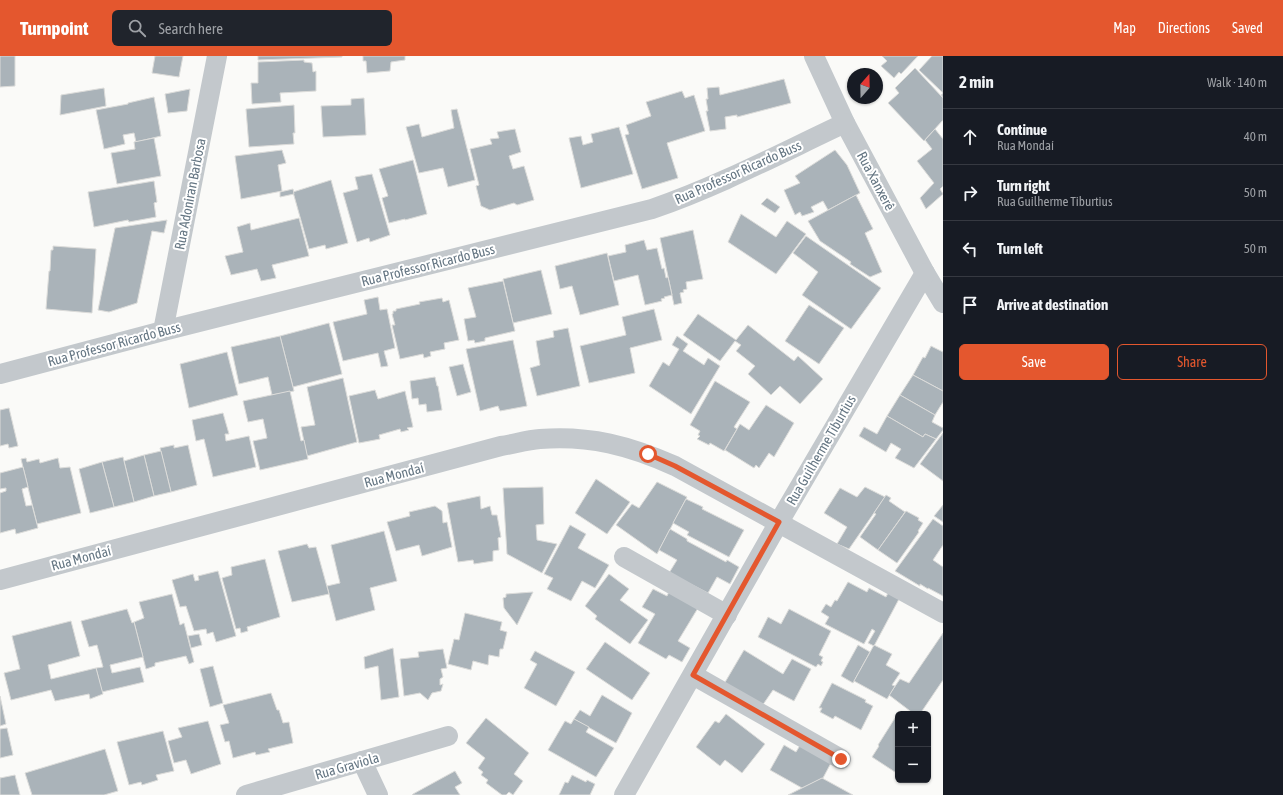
<!DOCTYPE html>
<html lang="en">
<head>
<meta charset="utf-8">
<style>
  :root { --surface:#171b24; --page:#20242c; --text:#f1f3f6; --muted:#9ea1a6; --line:#363941; --accent:#e4572e }
  body { margin:0; font-family:"Asap Condensed",sans-serif; background:var(--page); color:var(--text) }
  .controls { position:absolute; right:12px; bottom:12px; display:grid; overflow:hidden; border-radius:6px; box-shadow:0 1px 3px #0004 }
  .controls button { width:36px; height:36px; display:grid; place-items:center; padding:0; border:0; border-bottom:1px solid var(--line); background:var(--surface); color:var(--text); font:20px sans-serif }
  .compass { position:absolute; left:847px; top:12px; width:36px; height:36px; border-radius:50%; background:var(--surface); box-shadow:0 1px 3px #0004; rotate:20deg }
  .stop { position:absolute; width:12px; height:12px; margin:-9px; border:3px solid #e4572e; border-radius:50%; background:#fff }
  .stop.end { background:#e4572e; border-color:#fff; box-shadow:0 1px 4px #0008 }
  .list { margin:0; padding:0; list-style:none }
  h2 { display:flex; justify-content:space-between; align-items:center; height:52px; margin:0; padding:0 16px; font-size:17px }
  h2 small { font-size:13px; font-weight:400; color:var(--muted) }
  .list li { display:grid; grid-template-columns:26px 1fr auto; gap:12px; align-items:center; box-sizing:border-box; height:56px; padding:0 16px; border-top:1px solid var(--line) }
  .list b { display:block; font-size:15px; white-space:nowrap }
  .list p { margin:0; font-size:13px; white-space:nowrap; color:var(--muted) }
  .list em { font-size:13px; font-style:normal; color:var(--muted) }
  .actions { display:flex; gap:8px; padding:12px 16px }
  .actions a { flex:1; padding:9px 0; border:1px solid var(--accent); border-radius:6px; text-align:center; font-size:14px; color:var(--accent) }
  .actions .main { background:var(--accent); color:#fff }
  .icon { flex:none; width:22px; height:22px; fill:none; stroke:currentColor; stroke-width:2; stroke-linecap:round; stroke-linejoin:round }
  .map { position:relative; flex:none; width:943px; height:739px; overflow:hidden }
  header { display:flex; align-items:center; gap:24px; box-sizing:border-box; height:56px; padding:0 20px; background:var(--accent); color:#fff }
  header strong { font-size:19px }
  nav { display:flex; gap:22px; margin-inline-start:auto; font-size:14px }
  .search { width:280px; height:36px; background:var(--page); display:flex; align-items:center; gap:10px; box-sizing:border-box; padding:0 14px; border-radius:6px; color:var(--muted); font-size:15px }
  main { display:flex }
  aside { flex:1; background:var(--surface) }
  .map>svg:first-child { display:block }
</style>
</head>
<body>
<header>
<strong>Turnpoint</strong>
<div class="search"><svg class="icon" aria-label="search" viewBox="0 0 24 24"><circle cx="10" cy="10" r="6"/><path d="M15 15l6 6"/></svg>Search here</div>
<nav><a>Map</a><a>Directions</a><a>Saved</a></nav>
</header>
<main>
<div class="map">
<svg width="943" height="739" viewBox="0 0 943 739">
  <rect width="100%" height="100%" fill="#fafaf8"/>
  <g fill="#aab3b9" stroke="#dcdcda">
    <path d="M0,0h15v30l-15,1z"/>
    <path d="M155,0h28l-4,21 -27,-4z"/>
    <path d="M258,0h84v1l-84,3z"/>
    <path d="M363,0h42v4l-14,2 -1,9 -23,2 -1,-12h-3z"/>
    <path d="M882,0h36l-17,18 -2,-2 -5,6 -13,-12 6,-5z"/>
    <path d="M932,0h11v42l-2,-3 2,-2 -24,-23z"/>
    <path d="M304,4v2l8,1 1,9 3,-1v20l-36,2 1,9 -29,2 -1,-21h7v-21z"/>
    <path d="M915,12l28,30v22l-19,21 -36,-38 11,-10 -4,-5z"/>
    <path d="M784,23l7,24 -54,14v-2l-12,2 1,12 -16,2 -4,-20h2l-2,-12h2l-1,-11 12,-1 1,8z"/>
    <path d="M104,32l2,18 -46,9 1,-20z"/>
    <path d="M190,33l-3,22 -19,2 -3,-19z"/>
    <path d="M682,35l3,7 9,-3 11,36 -38,12 11,35 -36,11 -17,-54 4,-1 -3,-9 25,-9 -5,-14z"/>
    <path d="M154,41l7,39 -25,6 -2,-9 -11,2 2,9 -21,5 -8,-39 32,-6v-1z"/>
    <path d="M364,42l2,37 -43,2 -2,-31 30,-1v-6z"/>
    <path d="M294,49l1,28h-2l1,11 -45,3 -3,-38z"/>
    <path d="M457,53l18,71 -27,7 -5,-19 -24,5 -13,-46 13,-3 3,13 32,-9 -3,-18z"/>
    <path d="M619,71l14,47 -52,14 -12,-50 12,-2 2,9 10,-3 -2,-8z"/>
    <path d="M515,73l6,23 -12,4 4,13 11,-3 10,34 -17,5 -3,-2 -24,7 -9,-4 -5,-20 3,-1 -9,-36 22,-5 -2,-5 9,-1 -2,-6z"/>
    <path d="M935,73l8,10v47l-3,3 3,5 -17,15 -6,-11 14,-15 -17,-22 15,-12 -7,-9z"/>
    <path d="M154,82l7,38 -44,8 -6,-31 24,-4 -1,-7z"/>
    <path d="M282,94l4,13 -8,2 4,26 -41,8 -6,-43z"/>
    <path d="M835,94l12,15 13,28 -32,17 -5,-9 -12,6 3,5 -12,4 -2,-4 -5,3 -11,-25 16,-7 -5,-7z"/>
    <path d="M413,104l14,54 -22,6v-1l-16,4 -7,-25 6,-2 -9,-27z"/>
    <path d="M372,118l18,61 -20,7 -1,-4 -12,4 -14,-49 15,-4 -3,-12z"/>
    <path d="M331,124l17,63 -22,6 -1,-4 -16,4 -16,-57z"/>
    <path d="M154,125l3,21 -3,1 2,14 -27,5 -1,-2 -34,7 -6,-35z"/>
    <path d="M293,133l1,5 -14,3v-5z"/>
    <path d="M856,139l17,34 -8,4 17,39 -12,5 -20,-13 1,-2 -31,-21 -12,-20z"/>
    <path d="M767,142l13,9 -5,6 -14,-9z"/>
    <path d="M741,158l35,23 11,-16 19,13 -30,40 -48,-32z"/>
    <path d="M299,162l10,38 -37,9 4,13 -15,3 -4,-12 -26,6 -6,-19 18,-4 -6,-25 13,-4 1,7z"/>
    <path d="M167,164l-3,13 -12,-2 -15,72 -28,9 -11,-2 17,-82z"/>
    <path d="M693,174l10,49 -17,3 1,7 -4,1 1,2 -4,1 2,10 -8,2 -14,-67z"/>
    <path d="M806,180l75,52 -30,41 -49,-34 16,-23 -25,-19z"/>
    <path d="M644,184l3,10 10,-2 5,21 2,-1 2,10 2,-1 4,18 -8,2 1,1 -4,1 1,2 -17,4 -7,-30 -24,6 -6,-25 18,-4 -1,-7z"/>
    <path d="M53,190l43,3 -4,64 -46,-4 3,-38h1l1,-21h2z"/>
    <path d="M607,197l12,52 -39,10 -8,-29 -12,3 -5,-23z"/>
    <path d="M541,214l11,44 -39,9 -10,-44z"/>
    <path d="M503,225l12,50 -30,7v3l-10,2 -1,-3 -6,1 -4,-22 12,-2 -8,-29z"/>
    <path d="M378,241l2,13 7,-1 8,39 -11,3 4,15 -7,1 -3,-14 -35,8 -10,-39 34,-8 -3,-14z"/>
    <path d="M442,242l1,4 6,-2 10,40 -15,3 1,6 -15,3 1,4 -7,2 -1,-4 -23,5 -8,-34h3l-3,-11h1v-3h3v-2l24,-5 -1,-2z"/>
    <path d="M809,249l35,23 -25,36 -34,-23z"/>
    <path d="M654,253l8,31 -32,8 5,25 -46,10 -9,-37 46,-11 -4,-18z"/>
    <path d="M698,258l38,26 12,-15 46,36 4,-5 25,23 -23,25 -20,-18 -9,9 -23,-21 7,-8 -19,-15 5,-6 -6,-4 -15,20 -37,-26z"/>
    <path d="M329,267l13,51 -49,13 -13,-51z"/>
    <path d="M568,272l12,58 -43,10 -7,-28 10,-3 -4,-24 18,-4 -1,-6z"/>
    <path d="M280,280l14,55 -22,4 -4,-18 -29,7 -8,-37z"/>
    <path d="M677,280l11,8 -5,7 21,14 4,-7 12,8 -29,48 -42,-28 14,-24 6,4 10,-17 -7,-4z"/>
    <path d="M513,284l14,66 -27,5 -2,-5 -18,5 -14,-62z"/>
    <path d="M931,290l12,6v39l-30,-16 10,-18 2,1z"/>
    <path d="M227,296l11,43 -49,13 -9,-44z"/>
    <path d="M463,308l8,28 -14,4 -8,-29z"/>
    <path d="M913,319l30,16v11l-8,13 -35,-20z"/>
    <path d="M435,321l2,9h1l4,24 -15,2 -1,-8 -7,1 -1,-7 -6,1 -2,-18z"/>
    <path d="M343,322l14,64 -50,14 -6,-29 14,-2 -8,-38z"/>
    <path d="M715,325l35,21 -16,25 3,2 -13,22 -14,-8 -1,2 -12,-6 3,-3 -2,-1 2,-4 -10,-6z"/>
    <path d="M375,334l3,9 27,-8 8,36 -6,1 2,2 -8,2 -1,-3 -21,6 1,4 -21,4 -10,-47z"/>
    <path d="M290,335l11,50 3,-1 4,19 -48,11 -7,-29 14,-3 -4,-19 -15,3 -5,-21z"/>
    <path d="M900,339l35,20 -3,7 11,6v2l-7,9 -11,-5 -2,3 -36,-21z"/>
    <path d="M766,349l28,18 -20,34 -5,-4 -10,15 -3,-3 -2,3 -29,-18 15,-26 9,6z"/>
    <path d="M9,352l9,38 -9,2 -1,-4 -8,2v-36z"/>
    <path d="M223,357l6,21h-4l1,7 23,-5 7,31 -43,10 -9,-38 -8,2 -4,-21z"/>
    <path d="M887,360l36,21 2,-3 11,5 -22,29 -19,-10 6,-9 -10,-6 -5,9 -27,-16 5,-9 13,7z"/>
    <path d="M943,377v48l-23,-17z"/>
    <path d="M174,389v3l14,-3 9,40 -26,7 -11,-44z"/>
    <path d="M161,395l10,41 -17,4 -10,-41z"/>
    <path d="M144,399l10,41 -20,6 -10,-41z"/>
    <path d="M123,401l11,45 -20,5 -12,-45z"/>
    <path d="M26,402l1,4 12,-3 1,4 18,-5 2,10 10,-1 11,46 -44,11 -16,-65z"/>
    <path d="M102,406l12,45 -24,6 -11,-44z"/>
    <path d="M23,411l5,20 -6,2 4,17 6,-1 6,23 -22,6 -1,-5 -15,4v-40l6,-2v-3l-6,1v-16z"/>
    <path d="M596,423l34,23 -23,32 -32,-21z"/>
    <path d="M657,426l30,15 -30,57 -41,-29 16,-21 7,4z"/>
    <path d="M543,431l1,37 -8,1 1,15 20,4 -15,29 -35,-19 -4,-66z"/>
    <path d="M865,431l20,10 -36,52 -12,-5 10,-17 -23,-14 16,-25 17,9z"/>
    <path d="M886,439l5,3 -2,3 16,11 -27,38 -18,-13 16,-23 -2,-1z"/>
    <path d="M480,440l1,13 9,-3 2,9h5l4,22 -3,1 1,12 -6,1v10l-19,3 -1,-4 -15,2 -11,-59z"/>
    <path d="M686,443l17,8 -1,2 42,21 -15,27 -42,-22 2,-3 -16,-9z"/>
    <path d="M943,449v17l-9,-6z"/>
    <path d="M435,450l7,5 1,12 4,-1 5,25 -30,9 -3,-11 -23,6 -9,-29 23,-6 -1,-4z"/>
    <path d="M906,455l13,7 -1,2 5,3 -5,8 1,1 -22,31 -19,-13z"/>
    <path d="M933,463l10,7v19l-10,15 10,7v29l-15,-8v1l-8,-5v2l-25,-15z"/>
    <path d="M570,469l16,9 -8,14 31,17 -14,23 -13,-7 -11,20 -24,-12 6,-11 -9,-4z"/>
    <path d="M670,473l17,10v2l39,21 1,-2 12,7 -9,17 -13,-7 -9,16 -39,-20 8,-13 -18,-10z"/>
    <path d="M384,475l13,50 -27,7 5,22 -39,11 -9,-35 13,-3 -9,-38z"/>
    <path d="M307,488l2,4 7,-1 13,47 -37,8 -14,-51z"/>
    <path d="M265,503l15,58 -33,10 1,4 -7,2 -1,-5 -4,1 -14,-51 10,-3 -1,-8z"/>
    <path d="M218,515l18,65 -20,6 -3,-10 -6,2 -1,-5 -12,2 -8,-25 -6,1 -8,-27 21,-6 2,7 4,-1 -1,-4z"/>
    <path d="M609,518l20,15 -9,11 28,20 -18,24 -35,-25 2,-3 -12,-10z"/>
    <path d="M848,526l19,10 2,-4 17,9 2,-4 11,6 -25,47 -6,-3 7,-12 -3,-2 -8,15 -39,-20 4,-7 -8,-5 5,-8 5,3 4,-7 2,1z"/>
    <path d="M653,533l14,7 2,-4 29,16 -20,33 12,7 -8,14 -13,-7 -3,4 -28,-16 17,-29 -13,-7z"/>
    <path d="M533,536l-16,33 -13,-17 -1,-10 3,-1v-3z"/>
    <path d="M172,538l8,31 4,-2 10,39 -5,2 -3,-8 -31,7v3l-9,3 -12,-47 10,-4 -5,-16z"/>
    <path d="M127,553l5,14 2,-1 9,35 -33,8 2,8 28,-6 4,15 -42,10 -6,-24 7,-1 -6,-22 -8,2 -8,-26z"/>
    <path d="M789,553l42,22 -12,24 4,2 -2,4 2,1 -2,4 -3,-2 -2,3 -58,-30 10,-20 13,7z"/>
    <path d="M465,557l37,9 -2,8 7,2 -4,17h-3l-1,8 -10,-2 -1,10 -15,-4 -2,9 -23,-6 6,-25 5,1z"/>
    <path d="M71,565l9,35 -32,9 3,14 45,-11 7,26 -13,5 -1,-5 -34,7 -4,-11 -40,10 -7,-27 16,-4 -8,-33z"/>
    <path d="M943,577v47l-23,34h-6l-25,-19 11,-16 9,4z"/>
    <path d="M199,578l3,11 -11,3 -3,-12z"/>
    <path d="M605,586l45,31 -18,27 -46,-31z"/>
    <path d="M858,589l12,7 -17,31 -12,-7z"/>
    <path d="M874,589l18,9 -6,11 14,8 -8,12 3,1 -8,13 -33,-18z"/>
    <path d="M393,592l6,49 -18,3 -3,-34 -13,3 -1,-12z"/>
    <path d="M443,593l4,19 -6,1 2,8 -3,2v6l3,-1 -2,7 -9,2 -4,7 -8,-7 -16,3 -4,-37 19,-2 -1,-5z"/>
    <path d="M744,594l39,24 9,-15 19,10 -17,32 -21,-11 -11,16 -38,-22z"/>
    <path d="M535,595l40,21 -19,34 -32,-18 13,-24 -7,-4z"/>
    <path d="M213,610l10,37 -13,4 -10,-38z"/>
    <path d="M832,627l34,17 -1,2 8,4 -12,24 -26,-14 -2,3 -13,-7 2,-4h-3z"/>
    <path d="M271,637l6,17h2l4,13 6,-1 4,21 -25,6 2,3 -14,3 -1,-3 -22,6 -4,-17 -4,1 -5,-17 9,-2 -6,-18z"/>
    <path d="M602,639l30,18 -16,30 -42,-24 6,-9 10,6z"/>
    <path d="M0,640l6,28 -6,2z"/>
    <path d="M726,658l39,30 -23,29 -17,-13 -5,6 -24,-19 19,-26 4,2z"/>
    <path d="M486,662l43,35 -15,21 9,7 -10,14 -4,-3 -3,3h-4l-16,-12 2,-3 -7,-5 2,-3 -5,-4 7,-10 -19,-15z"/>
    <path d="M895,662l3,2v54l-26,-17 7,-11 -1,-1z"/>
    <path d="M574,663l15,8 -3,5 28,16 -18,29 -48,-27 17,-29 6,3z"/>
    <path d="M208,665l13,43 -30,10 -5,-14 -12,3 -6,-22 14,-4 -4,-9z"/>
    <path d="M7,672l6,27 -13,3v-29z"/>
    <path d="M163,675l11,40 -18,4 2,5 -16,5 -1,-3 -12,3 -12,-43z"/>
    <path d="M802,686l30,19 -9,17 -21,10 -32,-18 14,-25 12,7z"/>
    <path d="M105,693l13,42 -14,4h-72l-7,-22z"/>
    <path d="M455,715l7,12 -7,4 5,8h-48l1,-1z"/>
    <path d="M15,719l5,20h-20v-18v1z"/>
    <path d="M572,719l14,7 1,-2 8,4 -5,11h-31l6,-13 3,1z"/>
    <path d="M822,722l31,17h-65z"/>
  </g>
  <g fill="none" stroke-linecap="round" stroke-linejoin="round">
    <g stroke="#c3c8cc" stroke-width="20">
      <path d="M814,0l31,67 80,150 18,30"/>
      <path d="M163,275l54,-275"/>
      <path d="M0,318l163,-43 489,-122c67,-23 129,-56 193,-86"/>
      <path d="M624,501l103,58"/>
      <path d="M0,524l501,-134c13,-2 26,-6 39,-7 50,-4 90,7 135,27l268,147"/>
      <path d="M693,619l148,84"/>
      <path d="M362,705l16,34"/>
      <path d="M246,739l202,-59"/>
      <path d="M624,739l155,-273 146,-249"/>
    </g>
  </g>
  <g fill="none" stroke-linecap="round" stroke-linejoin="round">
    <path stroke="#e4572e" stroke-width="5" d="M648,398l27,12 104,56 -86,153 148,84"/>
  </g>
  <g text-anchor="middle" stroke-width="4" stroke-linejoin="round" paint-order="stroke">
    <g font-size="14" fill="#657683" stroke="#fff">
      <text transform="translate(738 116) rotate(-24)" y="5">Rua Professor Ricardo Buss</text>
      <text transform="translate(876 125) rotate(62)" y="5">Rua Xanxerê</text>
      <text transform="translate(190 138) rotate(-79)" y="5">Rua Adoniran Barbosa</text>
      <text transform="translate(428 209) rotate(-14)" y="5">Rua Professor Ricardo Buss</text>
      <text transform="translate(114 288) rotate(-15)" y="5">Rua Professor Ricardo Buss</text>
      <text transform="translate(821 394) rotate(-60)" y="5">Rua Guilherme Tiburtius</text>
      <text transform="translate(394 419) rotate(-15)" y="5">Rua Mondaí</text>
      <text transform="translate(81 502) rotate(-15)" y="5">Rua Mondaí</text>
      <text transform="translate(347 710) rotate(-16)" y="5">Rua Graviola</text>
    </g>
  </g>
</svg>
<div class="controls">
<button>+</button>
<button>−</button>
</div>
<svg class="compass" viewBox="-18 -18 36 36"><path d="M0-13l5 13h-10z" fill="#e53935"/><path d="M0 13l5-13h-10z" fill="#9ea1a6"/></svg>
<div class="stop" style="left:648px;top:398px"></div>
<div class="stop end" style="left:841px;top:703px"></div>
</div>
<aside>
<h2>2 min<small>Walk · 140 m</small></h2>
<ul class="list">
<li><svg class="icon" aria-label="ahead" viewBox="0 0 24 24"><path d="M12 20V5M6 11l6-6 6 6"/></svg><div><b>Continue</b><p>Rua Mondaí</p></div><em>40 m</em></li>
<li><svg class="icon" aria-label="right" viewBox="0 0 24 24"><path d="M7 20v-9h11M14 6l5 5-5 5"/></svg><div><b>Turn right</b><p>Rua Guilherme Tiburtius</p></div><em>50 m</em></li>
<li><svg class="icon" aria-label="left" viewBox="0 0 24 24"><path d="M17 20v-9H6M10 6l-5 5 5 5"/></svg><div><b>Turn left</b></div><em>50 m</em></li>
<li><svg class="icon" aria-label="arrive" viewBox="0 0 24 24"><path d="M6 21V4h12l-3 4 3 4H6"/></svg><div><b>Arrive at destination</b></div></li>
</ul>
<div class="actions"><a class="main">Save</a><a>Share</a></div>
</aside>
</main>
</body>
</html>
